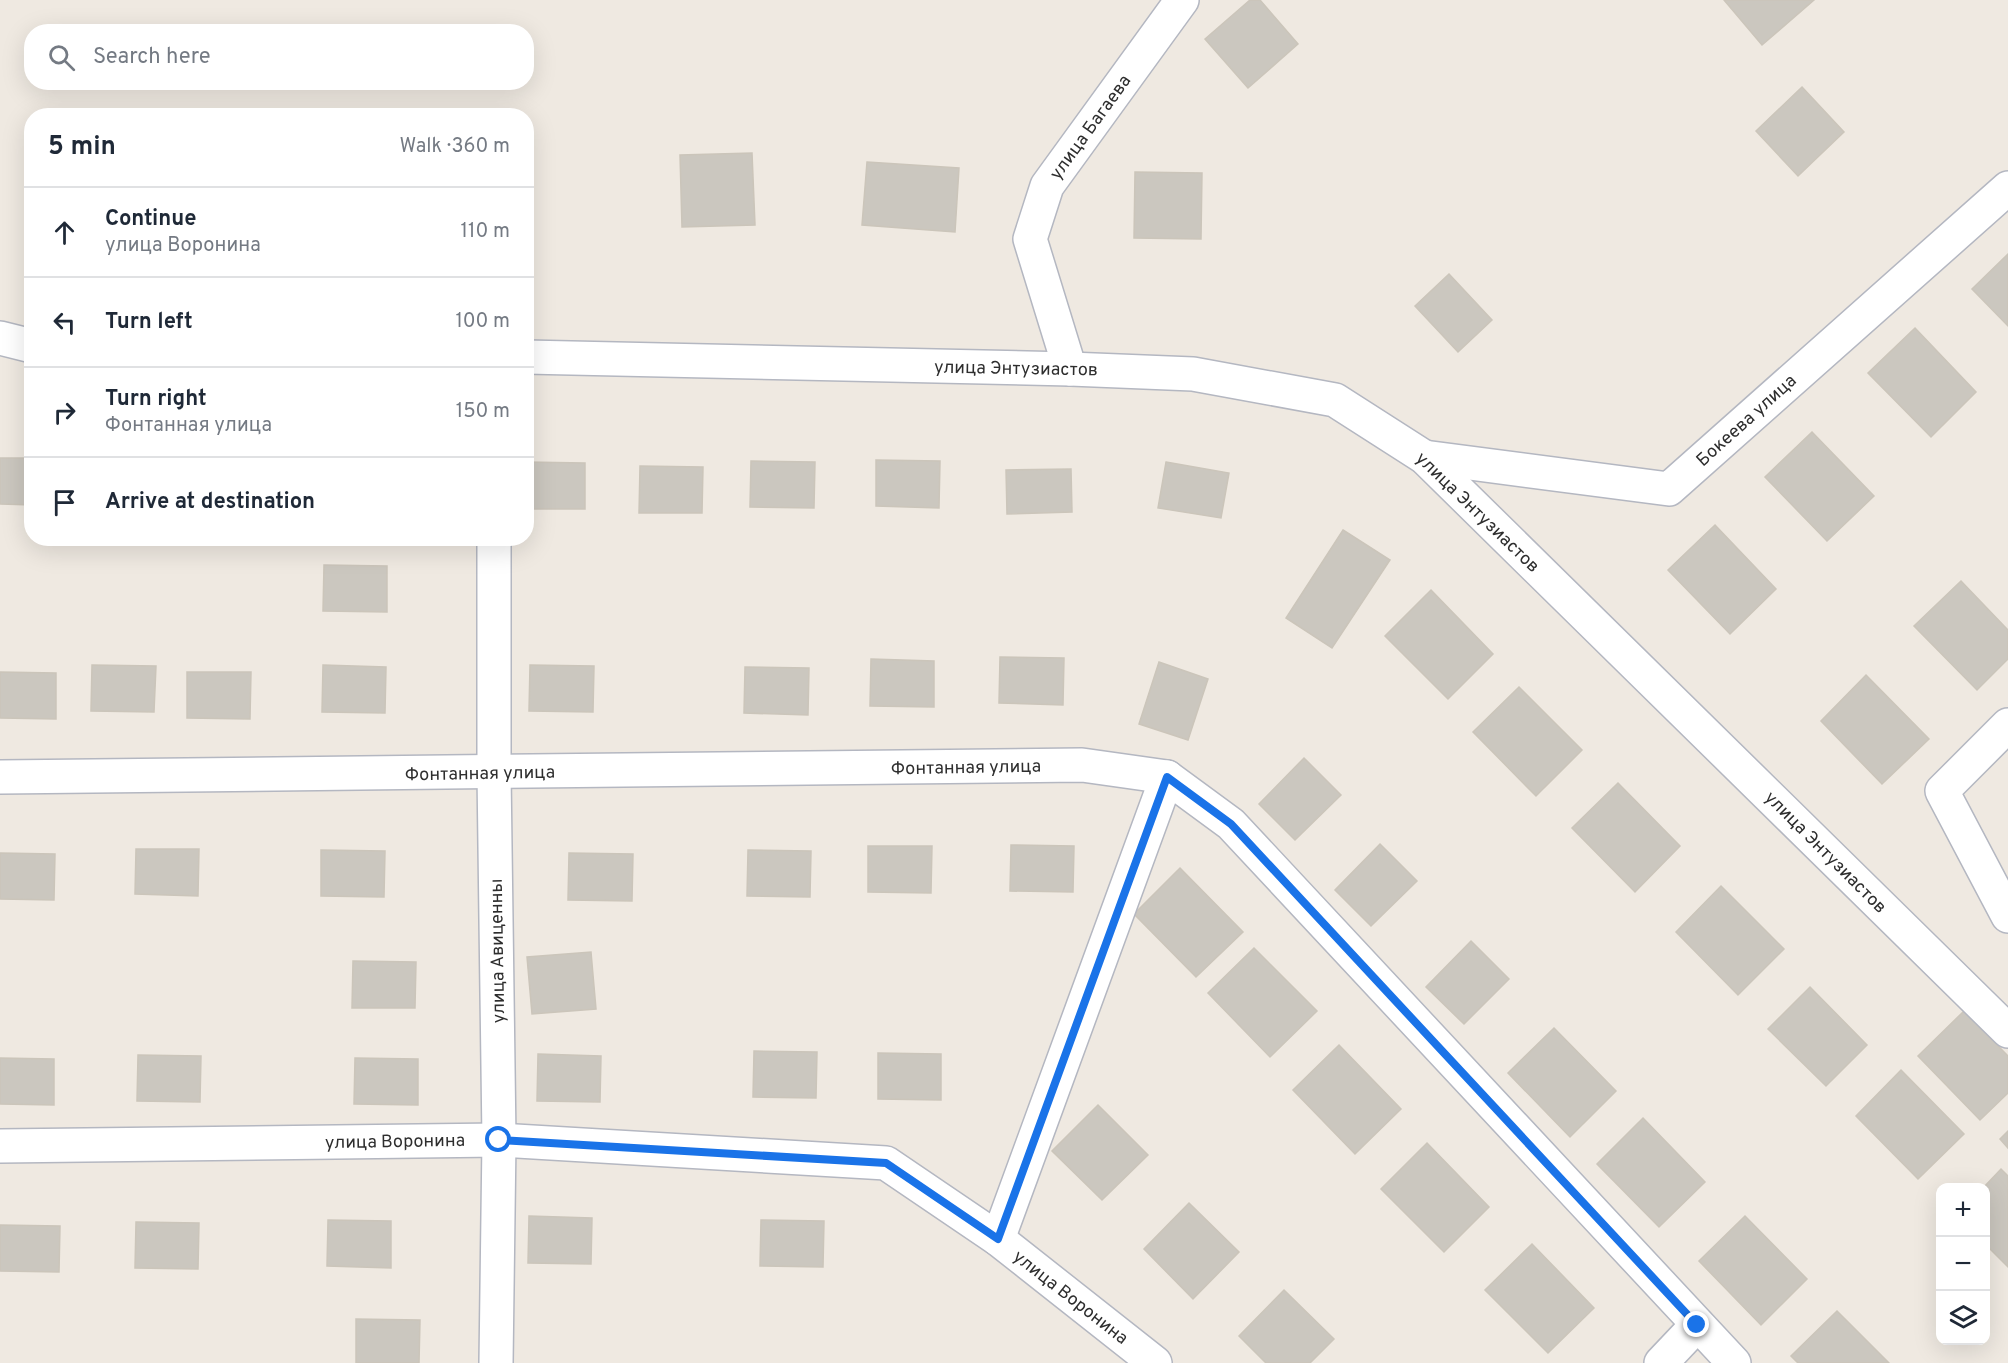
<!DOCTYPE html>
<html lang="en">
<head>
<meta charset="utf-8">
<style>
  :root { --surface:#fff; --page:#f6f6f7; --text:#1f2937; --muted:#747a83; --line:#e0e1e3 }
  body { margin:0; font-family:Overpass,sans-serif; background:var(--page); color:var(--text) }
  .controls { position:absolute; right:18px; bottom:18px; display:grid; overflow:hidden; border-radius:12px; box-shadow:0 6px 24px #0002 }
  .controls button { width:54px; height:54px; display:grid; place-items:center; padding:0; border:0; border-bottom:2px solid var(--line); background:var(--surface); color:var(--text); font:30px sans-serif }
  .stop { position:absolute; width:18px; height:18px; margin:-14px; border:4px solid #1a73e8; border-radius:50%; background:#fff }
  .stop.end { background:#1a73e8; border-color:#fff; box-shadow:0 2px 6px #0008 }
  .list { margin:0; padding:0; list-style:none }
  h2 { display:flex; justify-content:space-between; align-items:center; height:78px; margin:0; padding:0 24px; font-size:26px }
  h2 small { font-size:20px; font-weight:400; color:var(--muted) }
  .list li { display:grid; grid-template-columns:39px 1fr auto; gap:18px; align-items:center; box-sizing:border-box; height:90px; padding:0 24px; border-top:2px solid var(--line) }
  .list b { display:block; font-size:22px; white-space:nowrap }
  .list p { margin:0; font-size:20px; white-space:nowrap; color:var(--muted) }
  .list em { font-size:20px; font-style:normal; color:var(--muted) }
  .icon { flex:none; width:33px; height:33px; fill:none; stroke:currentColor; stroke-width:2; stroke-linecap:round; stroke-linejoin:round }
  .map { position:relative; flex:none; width:2008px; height:1363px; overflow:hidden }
  .search { position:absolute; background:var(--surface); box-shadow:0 6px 24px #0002; left:24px; top:24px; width:510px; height:66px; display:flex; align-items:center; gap:15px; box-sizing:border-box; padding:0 21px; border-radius:24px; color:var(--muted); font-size:22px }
  .panel { position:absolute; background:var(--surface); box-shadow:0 6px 24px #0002; left:24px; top:108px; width:510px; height:438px; border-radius:24px }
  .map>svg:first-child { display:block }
</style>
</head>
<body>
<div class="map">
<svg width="2008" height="1363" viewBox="0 0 2008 1363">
  <rect width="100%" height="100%" fill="#efe9e1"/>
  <g fill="#cbc7bf" stroke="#cbc5ba" stroke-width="1.5">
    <path d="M1250,0h10l38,44 -50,44 -43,-49z"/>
    <path d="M1724,0h90l-52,45z"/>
    <path d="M1802,87l42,45 -46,44 -42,-45z"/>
    <path d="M752,153l3,72 -73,2 -2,-72z"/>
    <path d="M867,162l92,6 -4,64 -93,-7z"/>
    <path d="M1135,172l67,1 -1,66 -67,-1z"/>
    <path d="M2008,254v72l-36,-37z"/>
    <path d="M1449,274l43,46 -34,32 -43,-46z"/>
    <path d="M1915,328l61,64 -45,45 -63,-64z"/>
    <path d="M1812,432l62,64 -47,45 -62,-64z"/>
    <path d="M0,458h32v47l-32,-1z"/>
    <path d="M876,460l64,1 -1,47 -63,-2z"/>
    <path d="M751,461l64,1 -1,46 -64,-1z"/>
    <path d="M526,462l59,1v46h-59z"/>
    <path d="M1166,462l63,11 -8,45 -63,-10z"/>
    <path d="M640,466l63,1 -1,46h-63z"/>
    <path d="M1071,469l1,43 -65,2 -1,-44z"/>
    <path d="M1715,525l61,64 -46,45 -62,-64z"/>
    <path d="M1343,530l47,30 -58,88 -46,-30z"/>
    <path d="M324,565l63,1v46l-64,-1z"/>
    <path d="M1961,581l47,49v29l-31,31 -63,-64z"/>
    <path d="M1431,590l62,64 -45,45 -63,-63z"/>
    <path d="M1000,657l64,1 -1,47 -64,-2z"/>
    <path d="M871,659l63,2v46l-64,-1z"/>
    <path d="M1159,662l49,17 -20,61 -49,-16z"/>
    <path d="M92,665l64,1 -2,46 -63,-1z"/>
    <path d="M323,665l63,2 -1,46 -63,-1z"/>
    <path d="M530,665l64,1 -1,46 -64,-1z"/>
    <path d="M745,667l64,1 -1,47 -64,-2z"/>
    <path d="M0,672l56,1v46l-56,-1z"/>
    <path d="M187,672h64l-1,47 -63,-1z"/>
    <path d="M1866,675l63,64 -47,45 -61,-63z"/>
    <path d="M1519,687l63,63 -46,46 -63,-64z"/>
    <path d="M1304,758l37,37 -46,45 -36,-36z"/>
    <path d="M1618,783l62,63 -45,46 -63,-64z"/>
    <path d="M1380,844l37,37 -46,45 -36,-36z"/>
    <path d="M1011,845l63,1 -1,46 -63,-1z"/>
    <path d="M868,846h64l-1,47 -63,-1z"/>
    <path d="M136,849h63l-1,47 -63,-2z"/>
    <path d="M321,850l64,1 -1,46 -63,-1z"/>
    <path d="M748,850l63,1 -1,46 -63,-1z"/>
    <path d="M0,853l55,1 -1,46 -54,-1z"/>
    <path d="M569,853l64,1 -1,47 -64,-1z"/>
    <path d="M1180,868l63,64 -47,45 -62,-63z"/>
    <path d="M1721,886l63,63 -46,46 -62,-63z"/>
    <path d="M1471,941l38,38 -45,45 -38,-37z"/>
    <path d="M1254,948l63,63 -47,46 -62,-64z"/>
    <path d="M591,952l5,57 -64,5 -5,-57z"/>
    <path d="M353,961l63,1 -1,46h-63z"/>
    <path d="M1810,987l57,58 -41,41 -58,-57z"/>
    <path d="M1964,1011l44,45v37l-28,27 -62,-64z"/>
    <path d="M1554,1028l62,63 -46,46 -62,-64z"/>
    <path d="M1339,1045l62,64 -46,45 -62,-64z"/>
    <path d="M754,1051l63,1 -1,46 -63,-1z"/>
    <path d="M878,1053l63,1v46l-63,-1z"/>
    <path d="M538,1054l63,2 -1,46 -63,-1z"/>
    <path d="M138,1055l63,1 -1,46 -63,-1z"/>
    <path d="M0,1058l54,1v46l-54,-1z"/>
    <path d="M355,1058l63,1v46l-64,-1z"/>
    <path d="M1901,1070l63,64 -46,45 -62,-63z"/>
    <path d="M1098,1105l50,50 -46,45 -50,-49z"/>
    <path d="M1643,1118l62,64 -46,45 -62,-63z"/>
    <path d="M2008,1131v17l-8,-9z"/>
    <path d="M1427,1143l62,64 -45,45 -63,-63z"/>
    <path d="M2001,1169l7,7v91l-22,-22v-57h-3z"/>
    <path d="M1189,1203l50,49 -46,47 -49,-50z"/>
    <path d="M529,1216l63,2 -1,46 -63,-1z"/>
    <path d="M1745,1216l62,63 -46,46 -62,-64z"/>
    <path d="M328,1220l63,1v47l-64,-2z"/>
    <path d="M761,1220l63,1 -1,46 -63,-1z"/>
    <path d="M136,1222l63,1 -1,46 -63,-1z"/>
    <path d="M0,1225l60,1 -1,46 -59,-1z"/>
    <path d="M1532,1244l62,64 -46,45 -63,-63z"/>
    <path d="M1284,1290l50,49 -24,24h-44l-27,-27z"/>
    <path d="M1837,1311l52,52h-91l-7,-7z"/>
    <path d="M356,1319l64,1 -1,43h-63z"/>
  </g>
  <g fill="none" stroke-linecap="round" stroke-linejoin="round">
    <g stroke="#b4b7c1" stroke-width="36">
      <g id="minor">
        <path d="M0,338l32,8"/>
        <path d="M526,357l544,12 123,5 142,26 89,57 584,574"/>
        <path d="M1070,369l-40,-130 17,-53 135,-186"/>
        <path d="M1424,457l245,32 339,-301"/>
        <path d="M494,538v235l5,367 -3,223"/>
        <path d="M2008,725l-66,66 66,125"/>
        <path d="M0,777l1082,-12 85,12 64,47 503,539"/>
        <path d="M0,1146l499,-6 387,23 112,76 157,124"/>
        <path d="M998,1239l169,-462"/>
        <path d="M1661,1363l36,-38"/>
      </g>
    </g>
    <use href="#minor" stroke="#fff" stroke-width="33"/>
  </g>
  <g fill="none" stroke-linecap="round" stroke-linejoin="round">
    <path stroke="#1a73e8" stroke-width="8" d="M499,1140l387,23 112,76 169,-462 64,47 466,501"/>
  </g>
  <g text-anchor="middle" stroke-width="4.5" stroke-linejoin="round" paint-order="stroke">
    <g font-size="18" fill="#2e2e2e" stroke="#fff">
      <text transform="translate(1090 127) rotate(-54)" y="6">улица Багаева</text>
      <text transform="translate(1016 368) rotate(1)" y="6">улица Энтузиастов</text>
      <text transform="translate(1746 420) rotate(-42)" y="6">Бокеева улица</text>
      <text transform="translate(1478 512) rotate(44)" y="6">улица Энтузиастов</text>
      <text transform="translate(966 767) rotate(-1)" y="6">Фонтанная улица</text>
      <text transform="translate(480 773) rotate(-1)" y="6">Фонтанная улица</text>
      <text transform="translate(1826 852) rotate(45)" y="6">улица Энтузиастов</text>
      <text transform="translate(497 951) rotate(-91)" y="6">улица Авиценны</text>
      <text transform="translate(395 1141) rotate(-1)" y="6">улица Воронина</text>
      <text transform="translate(1071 1297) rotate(38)" y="6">улица Воронина</text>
    </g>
  </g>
</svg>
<div class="controls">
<button>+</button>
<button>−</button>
<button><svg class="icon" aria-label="layers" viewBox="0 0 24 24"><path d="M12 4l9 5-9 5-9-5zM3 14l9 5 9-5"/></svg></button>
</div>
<div class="stop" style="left:499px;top:1140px"></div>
<div class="stop end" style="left:1697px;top:1325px"></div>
<div class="search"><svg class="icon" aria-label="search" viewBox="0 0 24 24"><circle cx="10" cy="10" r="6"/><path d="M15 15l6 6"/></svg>Search here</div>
<section class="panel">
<h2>5 min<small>Walk · 360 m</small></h2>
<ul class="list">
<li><svg class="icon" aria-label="ahead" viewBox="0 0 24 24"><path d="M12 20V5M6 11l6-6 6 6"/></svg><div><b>Continue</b><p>улица Воронина</p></div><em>110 m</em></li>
<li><svg class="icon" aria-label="left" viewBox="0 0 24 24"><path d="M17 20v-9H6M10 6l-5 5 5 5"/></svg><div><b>Turn left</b></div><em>100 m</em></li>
<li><svg class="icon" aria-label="right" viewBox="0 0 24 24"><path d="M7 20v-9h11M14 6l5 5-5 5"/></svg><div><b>Turn right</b><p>Фонтанная улица</p></div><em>150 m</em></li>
<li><svg class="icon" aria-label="arrive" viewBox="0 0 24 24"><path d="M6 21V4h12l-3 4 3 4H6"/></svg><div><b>Arrive at destination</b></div></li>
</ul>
</section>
</div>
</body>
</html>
